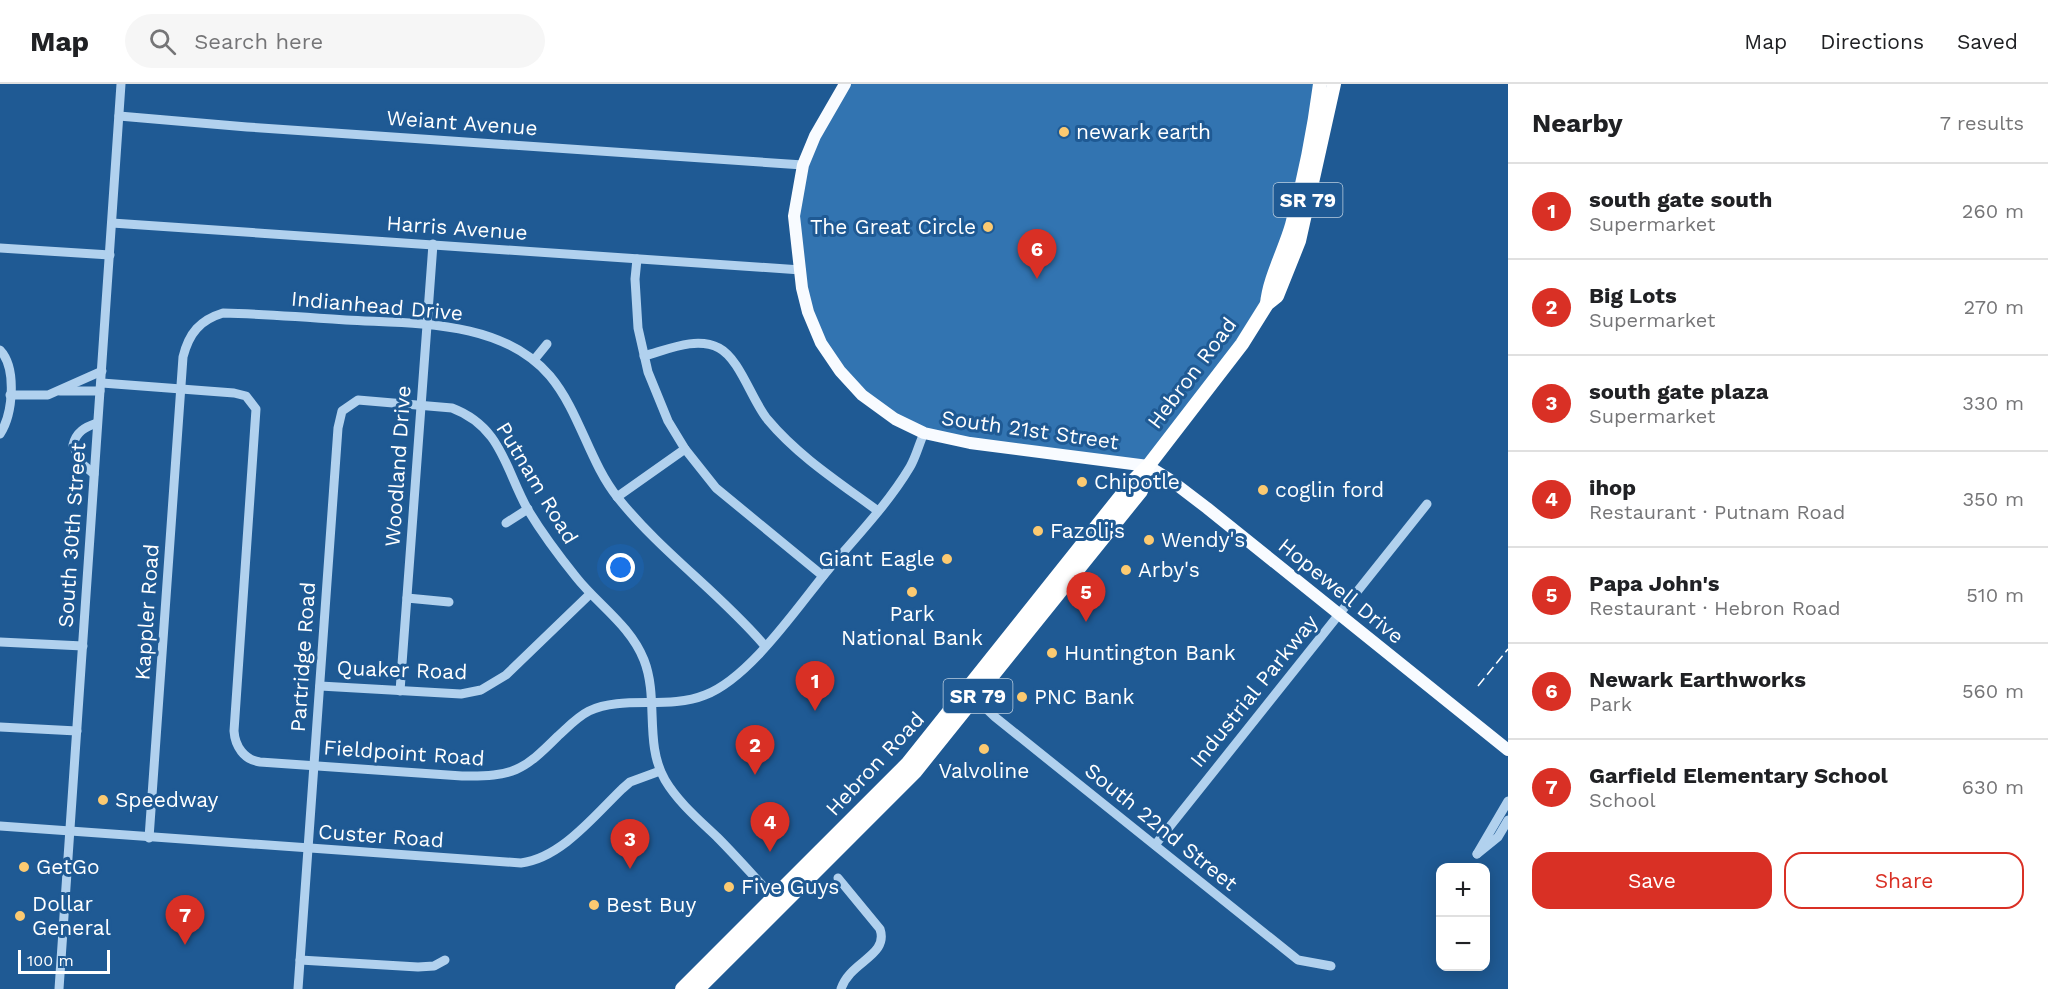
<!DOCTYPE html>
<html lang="en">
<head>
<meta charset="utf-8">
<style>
  :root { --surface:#fff; --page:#f6f6f6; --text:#202124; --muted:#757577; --line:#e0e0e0; --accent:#d93025 }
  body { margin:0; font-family:"Work Sans",sans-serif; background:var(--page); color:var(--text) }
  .controls { position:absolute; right:18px; bottom:18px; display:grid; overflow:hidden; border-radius:12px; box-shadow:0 3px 15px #0003 }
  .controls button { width:54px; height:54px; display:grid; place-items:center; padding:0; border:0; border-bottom:2px solid var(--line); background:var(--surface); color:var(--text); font:30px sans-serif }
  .scale { position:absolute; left:18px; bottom:15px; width:92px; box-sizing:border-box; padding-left:6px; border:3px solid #fff; border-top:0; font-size:16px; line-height:21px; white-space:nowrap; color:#fff; -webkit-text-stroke:4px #1f5a94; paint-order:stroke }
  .you { position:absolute; left:621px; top:484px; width:21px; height:21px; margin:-15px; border:4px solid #fff; border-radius:50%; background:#1a73e8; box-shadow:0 0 0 9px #1a73e833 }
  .badge { display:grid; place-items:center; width:39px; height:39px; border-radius:50%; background:var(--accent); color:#fff; font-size:20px; font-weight:700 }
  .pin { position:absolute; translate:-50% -50px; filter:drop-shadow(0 2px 3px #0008) }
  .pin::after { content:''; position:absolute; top:32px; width:21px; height:18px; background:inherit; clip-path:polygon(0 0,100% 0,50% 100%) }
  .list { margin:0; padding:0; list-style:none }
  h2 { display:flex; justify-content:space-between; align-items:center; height:78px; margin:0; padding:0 24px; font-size:26px }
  h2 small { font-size:20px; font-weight:400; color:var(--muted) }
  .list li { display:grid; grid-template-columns:39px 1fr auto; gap:18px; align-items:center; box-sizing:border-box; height:96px; padding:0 24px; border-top:2px solid var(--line) }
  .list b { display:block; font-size:22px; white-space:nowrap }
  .list p { margin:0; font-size:20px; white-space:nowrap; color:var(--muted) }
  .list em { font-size:20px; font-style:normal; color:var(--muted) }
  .actions { display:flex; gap:12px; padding:18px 24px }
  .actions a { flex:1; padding:14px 0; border:2px solid var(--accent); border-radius:18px; text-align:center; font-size:21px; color:var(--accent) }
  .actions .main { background:var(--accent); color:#fff }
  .icon { flex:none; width:33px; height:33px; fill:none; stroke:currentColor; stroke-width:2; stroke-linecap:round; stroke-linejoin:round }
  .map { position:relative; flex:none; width:1508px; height:905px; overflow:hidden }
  header { display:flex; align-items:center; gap:36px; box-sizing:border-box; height:84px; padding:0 30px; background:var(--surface); border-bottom:2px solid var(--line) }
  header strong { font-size:28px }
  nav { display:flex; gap:33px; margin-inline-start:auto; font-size:21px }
  .search { width:420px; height:54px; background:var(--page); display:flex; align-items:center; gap:15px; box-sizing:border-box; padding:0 21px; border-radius:33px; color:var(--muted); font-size:22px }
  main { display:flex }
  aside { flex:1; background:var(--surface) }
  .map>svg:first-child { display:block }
</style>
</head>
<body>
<header>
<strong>Map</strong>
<div class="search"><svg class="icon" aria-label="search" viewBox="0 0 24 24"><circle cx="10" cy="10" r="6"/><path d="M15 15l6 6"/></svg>Search here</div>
<nav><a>Map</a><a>Directions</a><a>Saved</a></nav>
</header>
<main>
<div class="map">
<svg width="1508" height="905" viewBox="0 0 1508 905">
  <rect width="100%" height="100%" fill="#1f5a94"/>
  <path fill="#3274b1" d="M845,0h475l-53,220 -119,162 -224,-33 -62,-38 -49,-69 -19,-110 9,-51z"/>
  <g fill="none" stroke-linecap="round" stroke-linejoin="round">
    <g stroke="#b1d1ee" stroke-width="9">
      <path d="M119,32l128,11 556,38"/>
      <path d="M112,139l689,47"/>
      <path d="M0,164l110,7"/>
      <path d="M637,175l-2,20 3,49 10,44 20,49 17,28 31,39 107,88"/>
      <path d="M0,266c17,18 13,64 0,84"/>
      <path d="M644,272c23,-6 52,-20 75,-8 21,11 33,53 49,72 30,36 72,63 110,91"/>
      <path d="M534,276l13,-16"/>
      <path d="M102,299l132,10 12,3 10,13 -22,322c1,15 10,29 26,31l202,14c51,1 61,-5 96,-40 10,-9 19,-19 31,-25 34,-16 79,-1 116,-16 45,-17 93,-89 123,-125 28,-33 60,-66 82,-103 6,-10 9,-23 14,-34"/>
      <path d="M60,307h40"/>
      <path d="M10,311h38l54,-24"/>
      <path d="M94,390l-13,-11 -8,-18c3,-13 12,-18 24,-22"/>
      <path d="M617,413l68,-48"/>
      <path d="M506,439l22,-14"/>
      <path d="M407,514l42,4"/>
      <path d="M0,558l83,4"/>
      <path d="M320,602l141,8 20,-4 25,-15 84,-81"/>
      <path d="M400,607l33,-447"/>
      <path d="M975,614l20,19 303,243 33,6"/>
      <path d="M0,643l77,4"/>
      <path d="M0,742l521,37c40,-5 73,-47 101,-74l8,-7 30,-11"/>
      <path d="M149,754l34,-481c6,-24 17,-37 40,-44 41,1 82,4 123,7 68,4 155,-1 204,56 30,36 39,86 68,122 44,55 102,95 147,148"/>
      <path d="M1155,761l272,-341"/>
      <path d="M1477,770l31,-53"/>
      <path d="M1477,770l21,-17 10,-17"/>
      <path d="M838,794l42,51c9,27 -30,32 -39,60"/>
      <path d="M300,876l118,7 16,-1 11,-6"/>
      <path d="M59,905l62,-905"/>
      <path d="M298,905l40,-561 4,-17 16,-11 94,8c50,19 53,61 76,102 14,23 31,46 48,67 22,28 54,48 68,83 15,38 0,84 21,120 13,22 33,39 52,57 20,20 39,42 59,63"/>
    </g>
    <path stroke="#f8fbff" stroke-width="12" d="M845,0l-30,52 -12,29 -9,51 8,72 6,24 13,31 19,28 22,24 33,24 29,14 46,10 178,23 21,13 38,29 301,242"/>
    <g stroke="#fff" stroke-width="14">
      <path d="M1267,220c2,-25 18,-54 25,-79 12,-45 22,-95 28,-141"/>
      <path d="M682,905l225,-225 225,-282 16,-16 94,-122 25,-40 10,-8 22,-55 35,-157"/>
      <path d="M698,905l217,-217 226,-281 6,-22"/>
    </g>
    <path stroke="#fff" stroke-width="1.5" stroke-dasharray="10 4.5" stroke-linecap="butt" d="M1478,602l30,-37"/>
  </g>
  <g fill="#fcca71" stroke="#1f5a94" stroke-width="2">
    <circle cx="1064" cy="48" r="6"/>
    <circle cx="988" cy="143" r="6"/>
    <circle cx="1082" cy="398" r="6"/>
    <circle cx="1263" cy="406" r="6"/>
    <circle cx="1038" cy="447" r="6"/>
    <circle cx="1149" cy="456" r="6"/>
    <circle cx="947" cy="475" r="6"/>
    <circle cx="1126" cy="486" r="6"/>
    <circle cx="912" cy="508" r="6"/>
    <circle cx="1052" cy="569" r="6"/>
    <circle cx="1022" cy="613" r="6"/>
    <circle cx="984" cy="665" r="6"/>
    <circle cx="103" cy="716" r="6"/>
    <circle cx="24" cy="783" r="6"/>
    <circle cx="729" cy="803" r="6"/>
    <circle cx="594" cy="821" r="6"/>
    <circle cx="20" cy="832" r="6"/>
  </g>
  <g text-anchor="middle" stroke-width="6" stroke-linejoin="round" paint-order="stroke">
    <g fill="#1f5a94" stroke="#bccedf" stroke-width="1.5">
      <rect x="1273.5" y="99" width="69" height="34" rx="4.5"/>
      <rect x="943.5" y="595" width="69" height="34" rx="4.5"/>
    </g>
    <g font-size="20" font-weight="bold" fill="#fff">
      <text x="1308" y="123">SR 79</text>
      <text x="978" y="619">SR 79</text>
    </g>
    <g font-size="21" fill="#fff" stroke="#1f5a94">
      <text transform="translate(462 39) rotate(4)" y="7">Weiant Avenue</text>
      <text transform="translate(457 144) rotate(4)" y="7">Harris Avenue</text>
      <text transform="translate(377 222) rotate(5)" y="7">Indianhead Drive</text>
      <text transform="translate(1192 289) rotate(-53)" y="7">Hebron Road</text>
      <text transform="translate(1030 346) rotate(8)" y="7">South 21st Street</text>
      <text transform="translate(398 382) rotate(-86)" y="7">Woodland Drive</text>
      <text transform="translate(537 399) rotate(59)" y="7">Putnam Road</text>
      <text transform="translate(72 451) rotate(-86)" y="7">South 30th Street</text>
      <text transform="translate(1341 507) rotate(39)" y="7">Hopewell Drive</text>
      <text transform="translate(147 528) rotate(-86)" y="7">Kappler Road</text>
      <text transform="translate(303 573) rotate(-86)" y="7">Partridge Road</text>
      <text transform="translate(402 586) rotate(2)" y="7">Quaker Road</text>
      <text transform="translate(1254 607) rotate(-51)" y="7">Industrial Parkway</text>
      <text transform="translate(404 669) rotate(4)" y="7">Fieldpoint Road</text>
      <text transform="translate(875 680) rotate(-47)" y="7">Hebron Road</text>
      <text transform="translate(1161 743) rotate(39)" y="7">South 22nd Street</text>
      <text transform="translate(381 752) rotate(4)" y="7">Custer Road</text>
    </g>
    <g font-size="21" fill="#fff" stroke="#1f5a94" text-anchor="start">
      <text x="1076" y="55">newark earth</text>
      <text x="976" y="150" text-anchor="end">The Great Circle</text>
      <text x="1094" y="405">Chipotle</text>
      <text x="1275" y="413">coglin ford</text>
      <text x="1050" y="454">Fazoli's</text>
      <text x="1161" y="463">Wendy's</text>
      <text x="935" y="482" text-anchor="end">Giant Eagle</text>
      <text x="1138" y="493">Arby's</text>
      <text x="912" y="537" text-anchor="middle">Park<tspan x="912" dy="24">National Bank</tspan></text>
      <text x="1064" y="576">Huntington Bank</text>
      <text x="1034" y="620">PNC Bank</text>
      <text x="984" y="694" text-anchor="middle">Valvoline</text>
      <text x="115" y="723">Speedway</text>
      <text x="36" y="790">GetGo</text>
      <text x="741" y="810">Five Guys</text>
      <text x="32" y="827">Dollar<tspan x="32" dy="24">General</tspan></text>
      <text x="606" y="828">Best Buy</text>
    </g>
  </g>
</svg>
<div class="controls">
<button>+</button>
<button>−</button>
</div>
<div class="scale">100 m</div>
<div class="you"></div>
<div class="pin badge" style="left:815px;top:627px">1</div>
<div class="pin badge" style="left:755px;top:691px">2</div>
<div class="pin badge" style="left:630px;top:785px">3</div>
<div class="pin badge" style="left:770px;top:768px">4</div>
<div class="pin badge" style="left:1086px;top:538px">5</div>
<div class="pin badge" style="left:1037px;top:195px">6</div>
<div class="pin badge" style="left:185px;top:861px">7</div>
</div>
<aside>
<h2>Nearby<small>7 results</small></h2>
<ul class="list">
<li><span class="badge">1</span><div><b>south gate south</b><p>Supermarket</p></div><em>260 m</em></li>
<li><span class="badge">2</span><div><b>Big Lots</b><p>Supermarket</p></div><em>270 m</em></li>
<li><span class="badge">3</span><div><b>south gate plaza</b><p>Supermarket</p></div><em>330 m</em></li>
<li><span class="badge">4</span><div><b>ihop</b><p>Restaurant · Putnam Road</p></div><em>350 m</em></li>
<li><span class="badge">5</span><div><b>Papa John's</b><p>Restaurant · Hebron Road</p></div><em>510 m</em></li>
<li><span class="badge">6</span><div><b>Newark Earthworks</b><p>Park</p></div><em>560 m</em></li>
<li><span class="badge">7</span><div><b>Garfield Elementary School</b><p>School</p></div><em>630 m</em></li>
</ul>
<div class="actions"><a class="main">Save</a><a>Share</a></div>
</aside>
</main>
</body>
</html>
